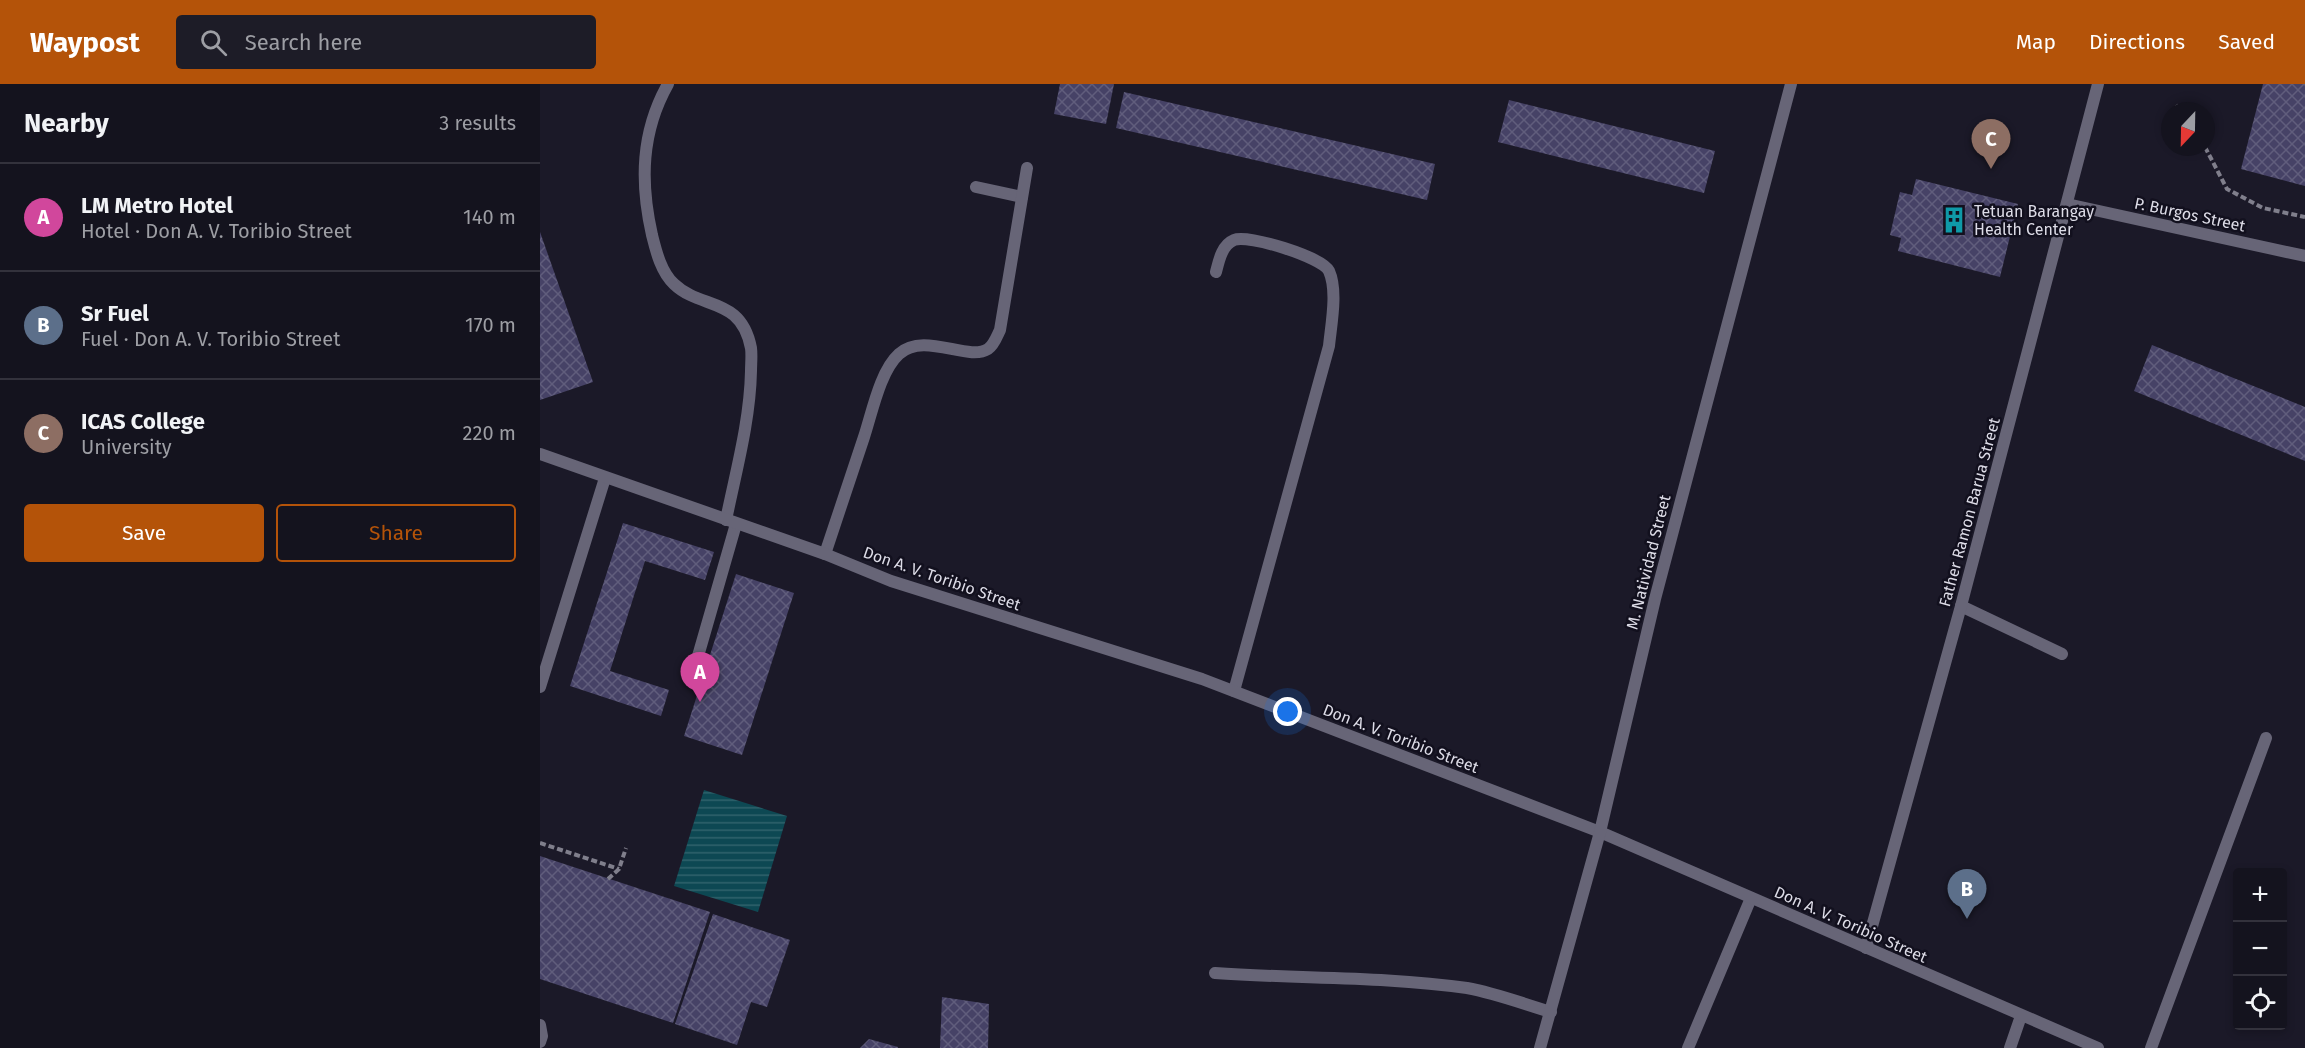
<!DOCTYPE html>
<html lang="en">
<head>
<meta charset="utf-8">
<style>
  :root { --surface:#14131e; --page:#1d1c27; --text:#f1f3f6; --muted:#9d9ea4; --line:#33323c; --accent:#b45309 }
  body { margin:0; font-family:"Fira Sans",sans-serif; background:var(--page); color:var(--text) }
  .controls { position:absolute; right:18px; bottom:18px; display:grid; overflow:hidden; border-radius:6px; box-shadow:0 3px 9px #0003 }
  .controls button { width:54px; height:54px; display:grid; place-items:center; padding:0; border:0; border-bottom:2px solid var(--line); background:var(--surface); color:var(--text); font:30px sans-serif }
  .compass { position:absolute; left:1621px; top:18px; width:54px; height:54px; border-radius:50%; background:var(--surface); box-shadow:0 3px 9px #0003; rotate:202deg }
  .you { position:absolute; left:748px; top:628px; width:21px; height:21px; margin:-15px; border:4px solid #fff; border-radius:50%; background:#1a73e8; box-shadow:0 0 0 9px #1a73e833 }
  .badge { display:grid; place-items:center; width:39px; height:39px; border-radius:50%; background:var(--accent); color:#fff; font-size:20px; font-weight:700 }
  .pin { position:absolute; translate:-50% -50px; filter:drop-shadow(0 2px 3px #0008) }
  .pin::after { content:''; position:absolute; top:32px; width:21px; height:18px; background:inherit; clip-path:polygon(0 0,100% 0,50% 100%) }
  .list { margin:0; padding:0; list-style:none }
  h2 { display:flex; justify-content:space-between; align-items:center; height:78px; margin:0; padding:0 24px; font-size:26px }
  h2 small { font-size:20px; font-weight:400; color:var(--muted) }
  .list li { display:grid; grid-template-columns:39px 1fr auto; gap:18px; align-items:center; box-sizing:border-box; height:108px; padding:0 24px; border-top:2px solid var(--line) }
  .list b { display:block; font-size:22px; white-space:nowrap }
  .list p { margin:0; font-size:20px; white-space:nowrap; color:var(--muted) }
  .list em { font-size:20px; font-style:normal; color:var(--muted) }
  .actions { display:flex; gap:12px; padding:18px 24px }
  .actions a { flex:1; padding:14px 0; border:2px solid var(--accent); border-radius:6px; text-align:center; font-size:21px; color:var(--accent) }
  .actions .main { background:var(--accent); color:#fff }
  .icon { flex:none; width:33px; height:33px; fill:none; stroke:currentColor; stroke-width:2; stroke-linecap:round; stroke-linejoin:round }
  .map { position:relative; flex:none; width:1765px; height:964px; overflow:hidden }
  header { display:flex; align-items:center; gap:36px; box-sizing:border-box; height:84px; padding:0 30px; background:var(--accent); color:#fff }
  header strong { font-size:28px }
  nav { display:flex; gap:33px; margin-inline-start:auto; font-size:21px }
  .search { width:420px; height:54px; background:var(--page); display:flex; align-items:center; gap:15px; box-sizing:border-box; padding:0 21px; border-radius:6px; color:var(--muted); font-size:22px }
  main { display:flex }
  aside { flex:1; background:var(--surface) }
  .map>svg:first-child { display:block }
</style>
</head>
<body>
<header>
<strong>Waypost</strong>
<div class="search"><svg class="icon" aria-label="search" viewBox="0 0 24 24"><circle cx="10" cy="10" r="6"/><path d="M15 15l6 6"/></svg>Search here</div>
<nav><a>Map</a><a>Directions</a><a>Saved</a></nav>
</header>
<main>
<aside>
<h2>Nearby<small>3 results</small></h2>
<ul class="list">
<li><span class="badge" style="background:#d1479c">A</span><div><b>LM Metro Hotel</b><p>Hotel · Don A. V. Toribio Street</p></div><em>140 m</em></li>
<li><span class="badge" style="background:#5c6f8a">B</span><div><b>Sr Fuel</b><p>Fuel · Don A. V. Toribio Street</p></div><em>170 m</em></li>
<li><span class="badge" style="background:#8d6e63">C</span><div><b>ICAS College</b><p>University</p></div><em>220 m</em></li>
</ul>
<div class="actions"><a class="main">Save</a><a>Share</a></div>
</aside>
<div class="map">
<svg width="1765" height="964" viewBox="0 0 1765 964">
  <defs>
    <pattern id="water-rules" width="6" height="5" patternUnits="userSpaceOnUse" patternTransform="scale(1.5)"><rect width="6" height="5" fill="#0d4853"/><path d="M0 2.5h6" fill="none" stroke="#30626c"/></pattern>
    <pattern id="building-cross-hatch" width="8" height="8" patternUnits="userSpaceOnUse" patternTransform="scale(1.5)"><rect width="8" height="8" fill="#464266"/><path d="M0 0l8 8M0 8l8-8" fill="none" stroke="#605d7c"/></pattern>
  </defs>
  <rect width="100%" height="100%" fill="#1b1928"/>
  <path fill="url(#water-rules)" d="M164,706l83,26 -29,96 -84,-26z"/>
  <g fill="url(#building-cross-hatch)">
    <path d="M520,0h54l-8,40 -52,-10z"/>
    <path d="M1723,0h42v102l-64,-17z"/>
    <path d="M584,8l311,72 -8,36 -311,-72z"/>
    <path d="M969,16l206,51 -11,42 -206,-51z"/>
    <path d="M1376,95l102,25 -18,73 -102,-26 3,-13 -11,-3 10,-43 12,3z"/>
    <path d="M0,148l53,150 -53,18z"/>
    <path d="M1612,261l153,62v54l-171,-70z"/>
    <path d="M83,439l91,29 -9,28 -60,-19 -35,110 59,19 -8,26 -91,-30z"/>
    <path d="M196,490l58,19 -52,162 -58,-19z"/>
    <path d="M0,772l170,56 -37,111 -133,-44z"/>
    <path d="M173,830l77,26 -23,67 -16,-5 -14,43 -62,-21z"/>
    <path d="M402,913l47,7 -1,44h-48z"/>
    <path d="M329,955l29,8v1h-38z"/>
  </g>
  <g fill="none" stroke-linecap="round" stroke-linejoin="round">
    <g stroke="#807f8c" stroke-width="4" stroke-dasharray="6 3" stroke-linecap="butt">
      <path d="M1636,21l5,6"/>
      <path d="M1665,63l22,42 36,19 42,9"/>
      <path d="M0,759l79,26"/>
      <path d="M68,795l11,-10 7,-21"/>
    </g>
    <path stroke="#676577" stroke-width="12" d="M154,586l42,-146"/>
    <g stroke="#676577" stroke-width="12">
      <path d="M128,0c-27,48 -28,98 -16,151 4,16 9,37 22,49 27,26 67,12 77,64 1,7 0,16 0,23 -1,50 -15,100 -25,149"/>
      <path d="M436,103l46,10"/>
      <path d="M1527,120l238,52"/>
      <path d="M676,188c3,-12 6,-27 18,-32 14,-6 88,17 95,31 9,20 2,54 0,75l-95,345"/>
      <path d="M285,470c13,-39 26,-78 39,-117 8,-24 16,-66 35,-83 25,-23 69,8 89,-5 6,-4 9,-13 12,-19l27,-162"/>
      <path d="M1421,522l101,48"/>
      <path d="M0,603l65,-209"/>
      <path d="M1326,864l95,-342 137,-522"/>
      <path d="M675,889c85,6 167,3 252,15 28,5 57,16 84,24"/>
      <path d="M0,941l2,11 -2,6"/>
      <path d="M1148,964l63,-150"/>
      <path d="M1470,964l11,-32"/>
      <path d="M1611,964l115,-310"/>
    </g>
    <g stroke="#676577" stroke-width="12">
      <path d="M0,370l285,100 66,27 311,98 398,153 498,216"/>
      <path d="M1000,964l60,-216 55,-233 136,-515"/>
    </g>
  </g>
  <defs>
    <g id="building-bare" transform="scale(2.07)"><path d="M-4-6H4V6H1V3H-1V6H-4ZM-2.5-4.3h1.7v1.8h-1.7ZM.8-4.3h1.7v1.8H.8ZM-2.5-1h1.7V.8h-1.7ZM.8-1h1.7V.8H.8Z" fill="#0f9aa8" stroke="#12101e" stroke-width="2.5" paint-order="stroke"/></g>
  </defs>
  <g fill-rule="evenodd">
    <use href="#building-bare" x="1414" y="136"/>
  </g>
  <g text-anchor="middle" stroke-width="5" stroke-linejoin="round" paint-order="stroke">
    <g font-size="16" fill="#dddce7" stroke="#12101e" text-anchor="start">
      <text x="1434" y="133">Tetuan Barangay<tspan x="1434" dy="18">Health Center</tspan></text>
    </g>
    <g font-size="16" fill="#dddce7" stroke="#12101e">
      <text transform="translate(1650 130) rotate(12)" y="6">P. Burgos Street</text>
      <text transform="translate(1429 428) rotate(-75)" y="6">Father Ramon Barua Street</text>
      <text transform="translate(1108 478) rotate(-76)" y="6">M. Natividad Street</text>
      <text transform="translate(402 494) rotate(19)" y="6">Don A. V. Toribio Street</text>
      <text transform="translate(861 654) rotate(21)" y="6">Don A. V. Toribio Street</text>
      <text transform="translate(1311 840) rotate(24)" y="6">Don A. V. Toribio Street</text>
    </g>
  </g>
</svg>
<div class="controls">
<button>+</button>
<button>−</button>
<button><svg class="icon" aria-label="locate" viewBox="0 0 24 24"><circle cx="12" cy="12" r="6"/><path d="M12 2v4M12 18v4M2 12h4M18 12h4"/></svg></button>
</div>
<svg class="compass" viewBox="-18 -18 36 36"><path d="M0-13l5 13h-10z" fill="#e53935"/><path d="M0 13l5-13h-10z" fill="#9d9ea4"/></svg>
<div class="you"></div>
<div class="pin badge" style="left:160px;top:618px;background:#d1479c">A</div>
<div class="pin badge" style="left:1427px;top:835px;background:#5c6f8a">B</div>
<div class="pin badge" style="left:1451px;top:85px;background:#8d6e63">C</div>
</div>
</main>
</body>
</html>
